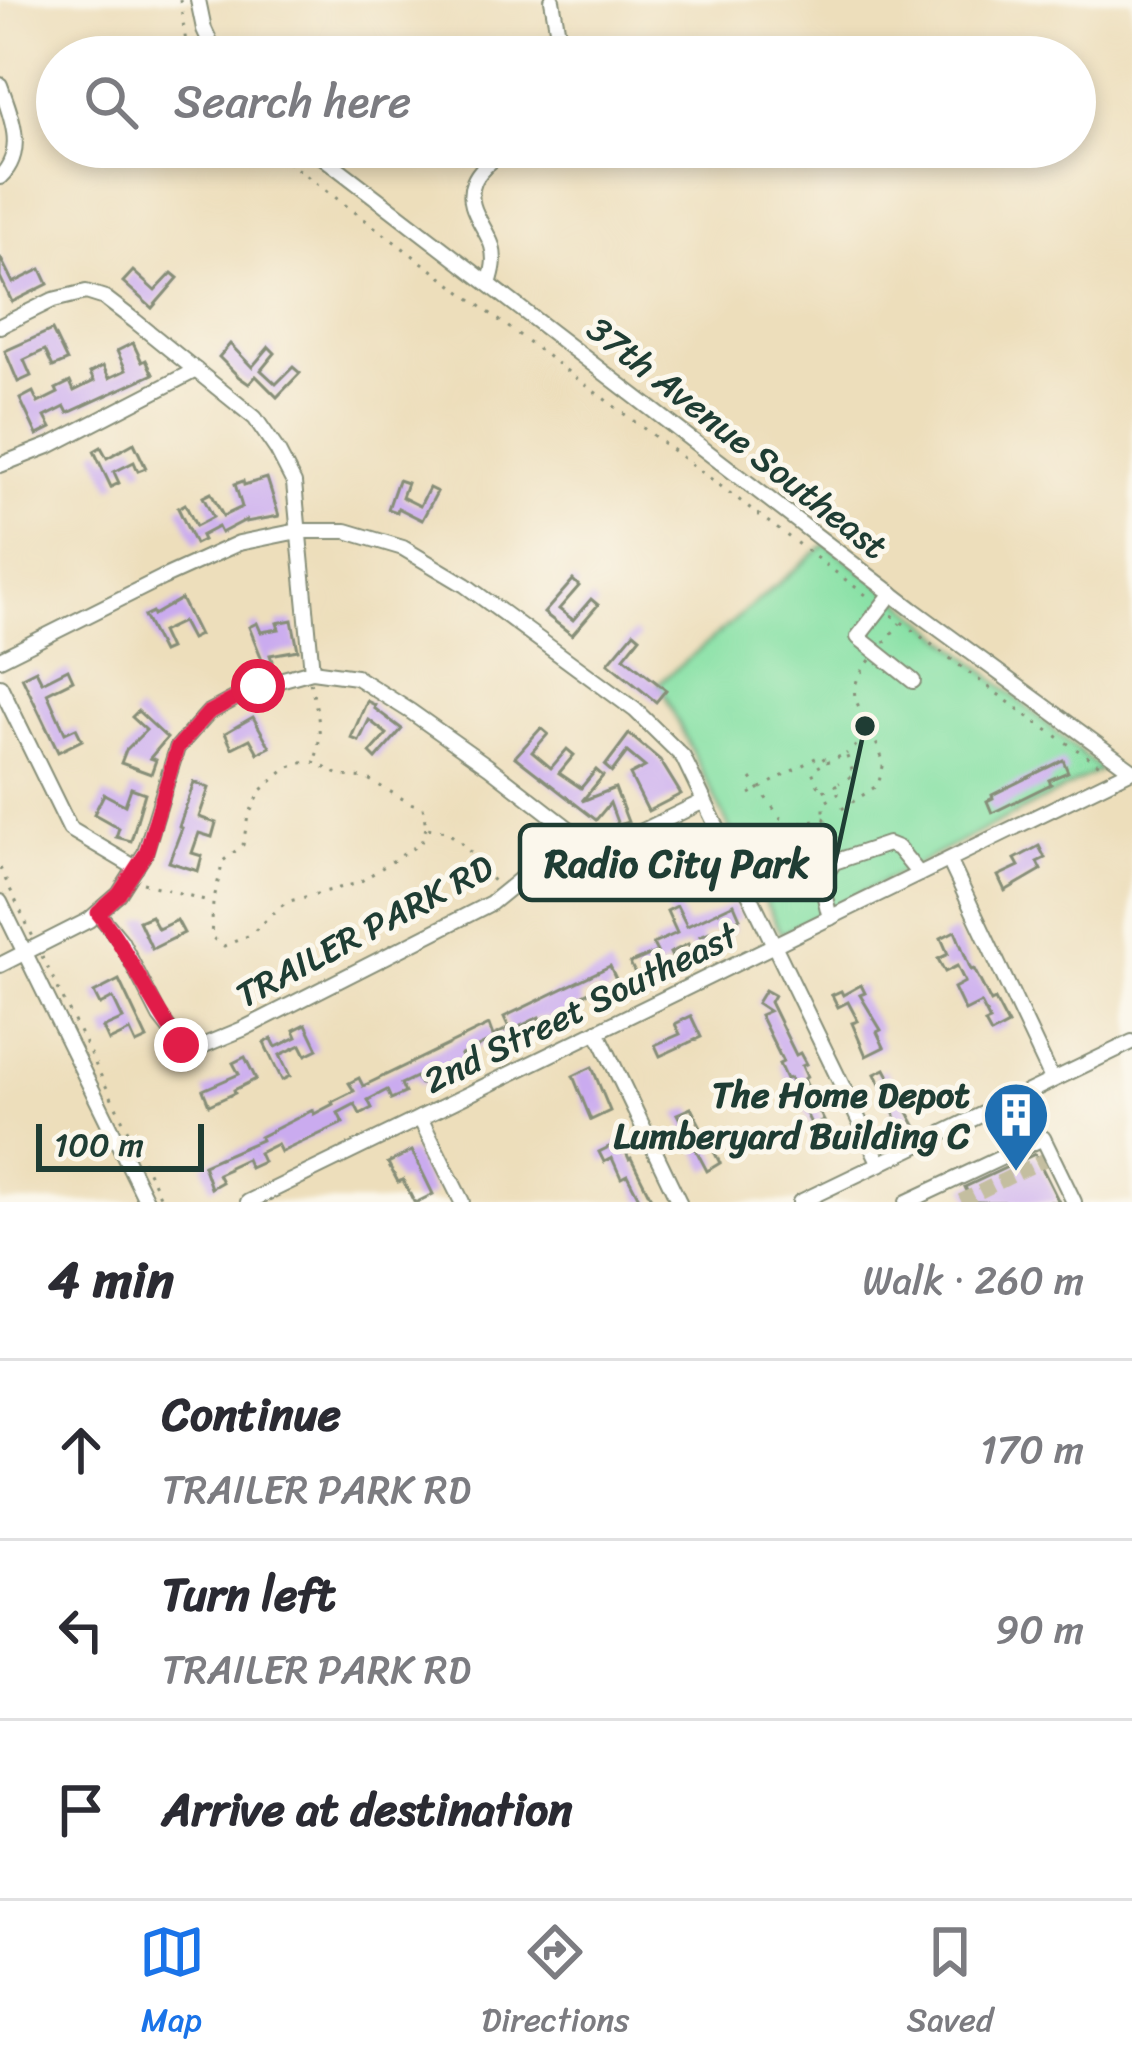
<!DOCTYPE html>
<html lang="en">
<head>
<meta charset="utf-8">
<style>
  :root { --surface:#fff; --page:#f2f2f3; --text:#2b2b33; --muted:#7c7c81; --line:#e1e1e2; --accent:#1a73e8 }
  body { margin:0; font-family:Sriracha,sans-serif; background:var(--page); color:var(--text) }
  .scale { position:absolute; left:36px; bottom:30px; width:168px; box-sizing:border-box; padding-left:12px; border:6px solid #1f3d34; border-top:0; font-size:33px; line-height:42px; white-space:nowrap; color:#1f3d34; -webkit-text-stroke:9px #fbf7ec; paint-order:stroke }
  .stop { position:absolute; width:36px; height:36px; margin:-27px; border:9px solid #e11d48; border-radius:50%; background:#fff }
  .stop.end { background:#e11d48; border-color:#fff; box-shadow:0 3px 12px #0008 }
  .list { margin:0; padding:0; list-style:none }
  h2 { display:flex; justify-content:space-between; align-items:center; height:156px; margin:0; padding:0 48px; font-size:51px }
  h2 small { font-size:39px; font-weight:400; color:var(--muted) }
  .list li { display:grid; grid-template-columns:78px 1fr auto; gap:36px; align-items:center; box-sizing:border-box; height:180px; padding:0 48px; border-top:3px solid var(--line) }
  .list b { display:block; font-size:45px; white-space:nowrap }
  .list p { margin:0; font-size:39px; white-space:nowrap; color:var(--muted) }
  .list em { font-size:39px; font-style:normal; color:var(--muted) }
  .icon { flex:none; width:66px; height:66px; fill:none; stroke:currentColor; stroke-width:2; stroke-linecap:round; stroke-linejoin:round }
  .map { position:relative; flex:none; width:1132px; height:1202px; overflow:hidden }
  .search { position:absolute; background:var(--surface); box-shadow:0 6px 18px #0003; left:36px; right:36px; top:36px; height:132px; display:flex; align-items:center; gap:30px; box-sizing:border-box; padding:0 42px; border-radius:66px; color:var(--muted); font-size:45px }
  .sheet { height:696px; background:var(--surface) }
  nav { display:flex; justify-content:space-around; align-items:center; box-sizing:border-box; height:168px; border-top:3px solid var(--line); background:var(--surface); font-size:33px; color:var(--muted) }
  nav a { display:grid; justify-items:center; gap:6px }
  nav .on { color:var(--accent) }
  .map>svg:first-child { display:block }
</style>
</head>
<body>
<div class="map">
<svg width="1132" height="1202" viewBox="0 0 1132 1202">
  <rect width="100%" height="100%" fill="#fbf7ec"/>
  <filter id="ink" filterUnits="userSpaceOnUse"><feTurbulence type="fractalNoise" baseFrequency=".00833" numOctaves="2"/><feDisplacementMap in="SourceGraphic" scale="24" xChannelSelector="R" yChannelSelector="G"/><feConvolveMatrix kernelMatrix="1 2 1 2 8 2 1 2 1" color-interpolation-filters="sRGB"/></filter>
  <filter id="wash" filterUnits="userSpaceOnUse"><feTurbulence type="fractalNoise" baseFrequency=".004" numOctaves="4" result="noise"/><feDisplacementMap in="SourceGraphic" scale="48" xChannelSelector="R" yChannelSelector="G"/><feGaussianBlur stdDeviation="2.7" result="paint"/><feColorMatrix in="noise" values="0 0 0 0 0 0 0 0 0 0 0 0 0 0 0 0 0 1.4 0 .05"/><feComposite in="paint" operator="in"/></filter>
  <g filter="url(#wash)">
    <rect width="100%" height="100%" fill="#eddebb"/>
    <path fill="#88e1a6" stroke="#548f6d" stroke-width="3" d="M826,544l66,49 209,177 -320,164 -122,-251z"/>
    <g id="blocks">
      <g fill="#caabef">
        <path d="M0,257l13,26 28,-14 7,15 -36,18 -12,-25z"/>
        <path d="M133,271l22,20 17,-18 6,5 -26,30 -29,-26z"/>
        <path d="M52,330l15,31 -14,6 -8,-17 -21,10 7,16 -13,6 -13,-31z"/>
        <path d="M133,343l9,19 4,-2 7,14 -85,39 -3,-6 -20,10 6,11 -14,7 -17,-36 13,-7 5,11 20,-10 -2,-4 14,-7 4,9 20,-10 -4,-8 13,-7 6,12 17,-8 -9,-19z"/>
        <path d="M230,344l22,23 17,-20 6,6 -14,17 15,14 17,-17 7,6 -23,24 -21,-21 -7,8 -10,-7 -20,-20z"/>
        <path d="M134,443l12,25 -8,3 -4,-9 -20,10 5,11 -8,4 -17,-36 7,-4 6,11z"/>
        <path d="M267,478l12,38 -33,6v-2l-25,13 -3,-6 -17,9 2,4 -8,4 -17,-36 7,-4 11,22 17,-9 -10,-20 8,-4 12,23 19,-9 -7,-23 8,-3 1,4z"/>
        <path d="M398,480l9,3 -5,14 18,9 9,-18 8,4 -15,28 -24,-12 -1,4 -9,-3z"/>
        <path d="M573,580l6,6 -20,23 14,11 18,-21 7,6 -26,30 -28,-22z"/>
        <path d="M181,599l18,36 -8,4 -9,-17 -21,10 8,17 -7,3 -18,-36 8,-4 1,3z"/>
        <path d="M292,620l6,30 -28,5 2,6 -8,3 -15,-37 8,-4 4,9 18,-3 -2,-6z"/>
        <path d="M634,632l6,5 -16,20 42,33 -10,12 -48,-39z"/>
        <path d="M68,669l5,11 -26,13 18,40 11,-5 6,12 -24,12 -36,-75 14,-7 6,12z"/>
        <path d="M367,701l8,4 -1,3 28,21 -26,30 -6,-6 17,-19 -18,-14 -10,21 -8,-3z"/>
        <path d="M138,711l29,27 -17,20 6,2 -5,14 -30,-11 5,-13 20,-20 -14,-13z"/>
        <path d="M253,717l17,30 -12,6 -8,-14 -18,9 -7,-15z"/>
        <path d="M541,728l7,6 -16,18 19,16 16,-19 7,6 -15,18 22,15 15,-18 7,6 -21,25 33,-13 13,34 -10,3 -8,-22 -14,17 -81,-63z"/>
        <path d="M629,734l31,26 21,34 -33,17 -18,-36 15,-8 -18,-15 -15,20 -7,-6z"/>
        <path d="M1063,760l5,12 -19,8 2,4 -59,29 -5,-12 6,-3 -1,-3z"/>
        <path d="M194,782l15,6 -10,29 17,6 -4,14 -13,-4 -7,20 10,3 -4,15 -29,-9 13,-34 -3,-1z"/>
        <path d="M131,788l14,5 -14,48 -15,-4 3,-9 -25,-14 10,-20 21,11z"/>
        <path d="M1039,846l6,12 -8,4 4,8 -36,21 -7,-15 21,-10 -4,-7z"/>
        <path d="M734,904l6,14 -9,4 4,9 -15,6 -3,-8 -17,7 5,10 -14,6 -3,-8 -18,9 4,8 -37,16 -7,-14 27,-11 -4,-8 24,-11 -10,-22 10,-5 10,20z"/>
        <path d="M151,916l7,13 19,-9 7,13 -32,16 -13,-28z"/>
        <path d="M955,931l16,39 3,-1 17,33 4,-2 13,25 -17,9 -6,-11 5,-2 -9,-18 -16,8 -11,-23 11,-6 -8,-16 -12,6 -7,-13 10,-5 -7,-16z"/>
        <path d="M610,966l7,15 -8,4 3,5 -11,6 -4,-8 -18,9 4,8 -22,11 -11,5 -2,-5 -8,4 -1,-3 -18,9 4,8 -34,16 -3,-8 -19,9 -8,4 4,9 -14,6 -3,-5 -20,9 3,6 -8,4h-3l-4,-7 -15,7 4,9 -14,6 -4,-9 -19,10 4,8 -12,6 -5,-10 -17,9 5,10 -62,29 -4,-8 -18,9 4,9 -13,6 -4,-9 -17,8v2l-11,5 4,8 -11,6 -8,-23 58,-25 -1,-3 53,-27 1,4 19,-10 -1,-2 22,-11 -5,-8 10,-5 4,8 126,-61 4,11 16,-8 -5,-11z"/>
        <path d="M119,980l28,59 -11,5 -6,-13 -21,10 -6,-13 20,-9 -10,-21 -13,7 -6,-12z"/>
        <path d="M861,985l4,8 -5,2 21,35 -4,2 7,15 -18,9 -14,-33 6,-2 -10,-19 -10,5 -6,-12 9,-4 2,4z"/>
        <path d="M765,990l9,5 -4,7 26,53 4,-2 6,11 -4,2 5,11 -3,2 20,42 -12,5 -22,-48 -4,1 -7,-15 4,-2 -23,-47 9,-4 -12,-8z"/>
        <path d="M691,1016l10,21 -41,19 -5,-11 25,-11 -5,-10z"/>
        <path d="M306,1024l12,25 -12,6 -5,-10 -21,10 10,21 -8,4 -18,-37 8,-4 4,8 21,-10 -3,-7z"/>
        <path d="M245,1057l11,22 -22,11 1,3 -26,12 -6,-15 36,-16 -6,-11z"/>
        <path d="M592,1067l18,44 -19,9 -18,-44z"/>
        <path d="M885,1069l31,58 -13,6 -28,-59z"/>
        <path d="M691,1108l29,55 -13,8 -30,-57z"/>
        <path d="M621,1141l8,18 2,-1 22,44h-12l-14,-27 -6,3 -9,-20 -8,4 -5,-10z"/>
        <path d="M412,1151l21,43 -16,8h-3l-11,-22 -5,2 -10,-19z"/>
        <path d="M1035,1154l24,48h-87l-7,-15z"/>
      </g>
    </g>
  </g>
  <g filter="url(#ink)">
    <use href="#blocks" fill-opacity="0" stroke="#868e78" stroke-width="3"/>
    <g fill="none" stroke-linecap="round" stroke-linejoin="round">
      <path stroke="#c4bea0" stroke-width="14" stroke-dasharray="14 7" stroke-linecap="butt" d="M961,1201l91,-45"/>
      <g stroke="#868e78" stroke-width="18">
        <g id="minor">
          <path d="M198,0l6,29 13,28"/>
          <path d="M552,0l10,57"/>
          <path d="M0,85c11,31 27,66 0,92"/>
          <path d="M310,147l602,462 220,161"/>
          <path d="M489,284c4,-13 7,-24 3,-38 -7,-21 -28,-40 -18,-64 6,-15 23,-25 34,-35"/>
          <path d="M0,326l53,-26 33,-8 19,6 30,23 120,97 22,32 17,33 18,188"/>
          <path d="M0,465l51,-20 145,-75"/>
          <path d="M892,593l-34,44 55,44"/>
          <path d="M0,659l162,-81 77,-35 59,-12h48l57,17 62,37 170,125 48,47 197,407"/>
          <path d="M0,686l70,143 66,39"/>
          <path d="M949,860l103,219"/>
          <path d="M0,902l147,300"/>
          <path d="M98,913l23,28 39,76 21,27 21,2 41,-17 248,-126 43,-35 28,-44"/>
          <path d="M830,918l-9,-37 13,-19 54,-18 10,4 21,26"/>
          <path d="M0,965l89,-45 30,-26 26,-41 32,-105 31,-35 50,-27 54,-15 44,6 54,34 79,56 97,75 32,1 86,-42"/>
          <path d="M597,1031l82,171"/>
          <path d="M420,1118l42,84"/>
          <path d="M248,1202l884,-432"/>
          <path d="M800,1202l332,-160"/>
          <path d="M907,1202l136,-64 31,64"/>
        </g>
      </g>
      <g stroke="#868e78" stroke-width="3" stroke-dasharray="3 9" stroke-linecap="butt">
        <path d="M180,0l6,43 8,14"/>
        <path d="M268,147l602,451"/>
        <path d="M892,615l142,106 69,46"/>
        <path d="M884,643l16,-20"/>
        <path d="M870,660c-26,34 -15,37 2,72"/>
        <path d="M310,682c7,28 14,50 5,78"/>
        <path d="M826,762l20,-8 8,21 -15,8"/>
        <path d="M751,778l34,46"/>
        <path d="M750,794l71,-39 5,7 -14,9 9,21 17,-8v10l-14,9v15"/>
        <path d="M842,809l36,-24 6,-22 -12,-31 -26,22"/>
        <path d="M426,828l-5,15 -63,40 -72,19 -36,33 -26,11 -13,-9 2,-34 10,-42 20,-16 5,-29 14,-26 25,-22 13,-5 14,-1 27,14 25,2 44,25 13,4 3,21 20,3 20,16 29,36"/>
        <path d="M0,868l33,69"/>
        <path d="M758,875c7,-44 26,-49 66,-57l20,25"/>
        <path d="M143,883l69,19"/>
        <path d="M42,956l121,246"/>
      </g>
      <use href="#minor" stroke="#fff" stroke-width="14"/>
    </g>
  </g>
  <g fill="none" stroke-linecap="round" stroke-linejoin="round" filter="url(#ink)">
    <path stroke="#e11d48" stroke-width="15" d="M181,1045c-33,-44 -49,-90 -83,-132l21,-19 27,-41 31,-105 31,-35 50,-27"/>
  </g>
  <defs>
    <g id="building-pin" transform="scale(3.45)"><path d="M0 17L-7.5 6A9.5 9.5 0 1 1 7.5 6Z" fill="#1f6fb2" stroke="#fbf7ec"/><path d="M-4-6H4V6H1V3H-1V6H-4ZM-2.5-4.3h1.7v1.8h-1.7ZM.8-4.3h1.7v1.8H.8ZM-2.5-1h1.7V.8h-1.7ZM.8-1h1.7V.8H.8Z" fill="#fff"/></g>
  </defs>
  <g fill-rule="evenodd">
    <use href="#building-pin" x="1016" y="1115"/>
  </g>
  <g text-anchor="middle" stroke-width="10" stroke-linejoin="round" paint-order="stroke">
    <g font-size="36" fill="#1f3d34" stroke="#fbf7ec">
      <text transform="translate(738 437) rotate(38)" y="13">37th Avenue Southeast</text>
      <text transform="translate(364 930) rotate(-28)" y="13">TRAILER PARK RD</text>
      <text transform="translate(580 1007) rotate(-26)" y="13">2nd Street Southeast</text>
    </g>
    <g font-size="36" font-weight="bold" fill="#1f3d34" stroke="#fbf7ec" text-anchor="end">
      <text x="970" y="1107">The Home Depot<tspan x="970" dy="41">Lumberyard Building C</tspan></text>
    </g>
  </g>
  <path fill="none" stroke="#1f3d34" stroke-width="4.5" d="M865 726L835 863"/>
  <circle fill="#1f3d34" stroke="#fbf7ec" stroke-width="4.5" cx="865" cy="726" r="12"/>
  <rect fill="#fbf7ec" stroke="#1f3d34" stroke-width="4.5" x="520" y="825" width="315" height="75" rx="12"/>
  <g font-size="39" text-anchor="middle" font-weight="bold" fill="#1f3d34">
    <text x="677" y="877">Radio City Park</text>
  </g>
</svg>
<div class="scale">100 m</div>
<div class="stop" style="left:258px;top:686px"></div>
<div class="stop end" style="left:181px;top:1045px"></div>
<div class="search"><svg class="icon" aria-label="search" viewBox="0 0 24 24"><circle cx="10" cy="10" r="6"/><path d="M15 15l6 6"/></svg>Search here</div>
</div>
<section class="sheet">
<h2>4 min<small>Walk · 260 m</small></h2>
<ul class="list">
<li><svg class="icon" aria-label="ahead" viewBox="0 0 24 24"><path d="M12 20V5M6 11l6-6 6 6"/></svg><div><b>Continue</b><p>TRAILER PARK RD</p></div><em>170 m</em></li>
<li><svg class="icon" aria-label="left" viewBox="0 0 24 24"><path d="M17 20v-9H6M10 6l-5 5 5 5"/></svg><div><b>Turn left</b><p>TRAILER PARK RD</p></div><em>90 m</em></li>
<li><svg class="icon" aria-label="arrive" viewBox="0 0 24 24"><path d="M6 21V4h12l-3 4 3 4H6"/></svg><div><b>Arrive at destination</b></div></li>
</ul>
</section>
<nav>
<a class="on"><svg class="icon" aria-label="map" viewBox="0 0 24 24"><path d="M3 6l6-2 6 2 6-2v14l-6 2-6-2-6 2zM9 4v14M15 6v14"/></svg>Map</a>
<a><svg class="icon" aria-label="directions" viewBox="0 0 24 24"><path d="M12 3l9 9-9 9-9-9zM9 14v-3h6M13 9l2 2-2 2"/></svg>Directions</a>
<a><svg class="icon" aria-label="saved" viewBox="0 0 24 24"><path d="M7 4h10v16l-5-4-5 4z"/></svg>Saved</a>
</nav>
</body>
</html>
